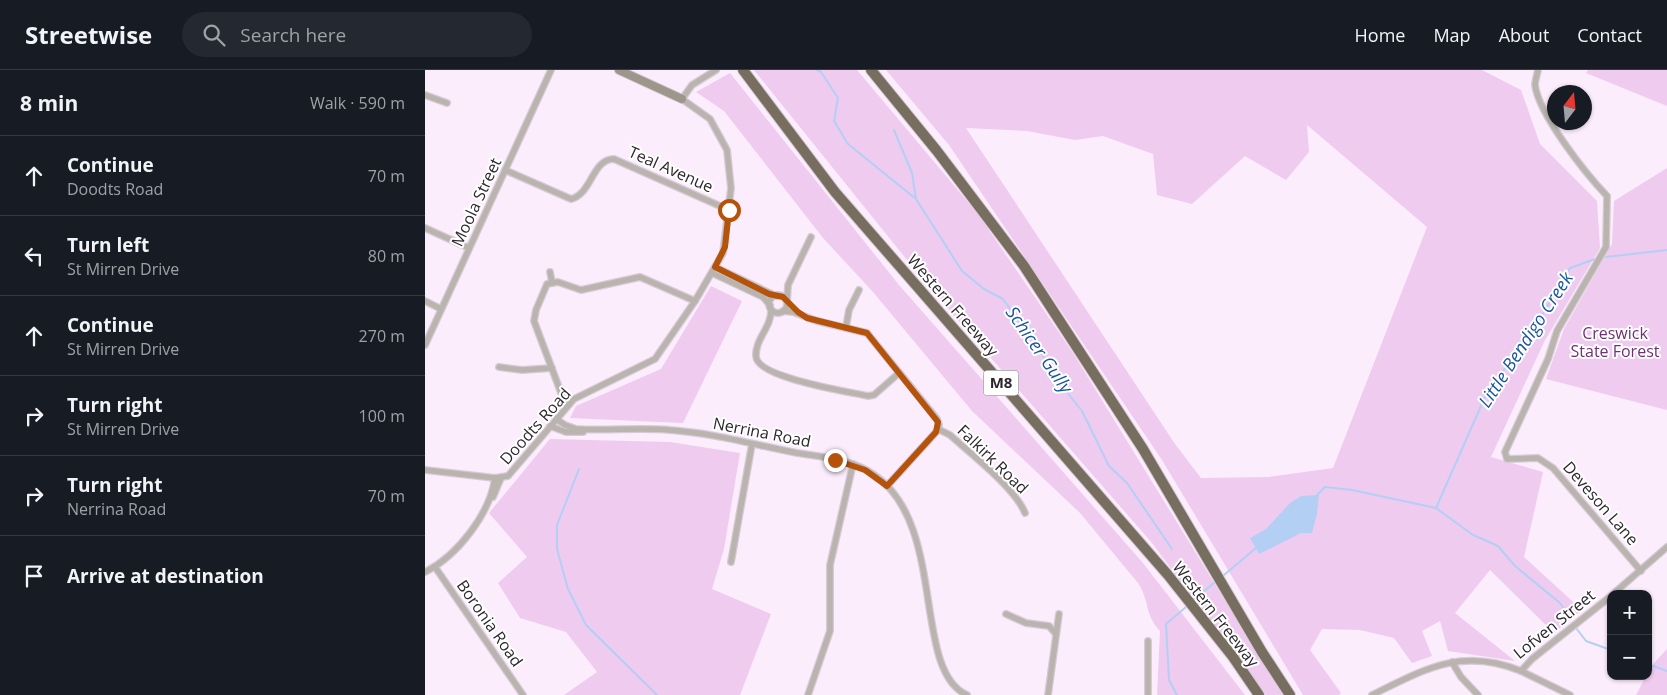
<!DOCTYPE html>
<html lang="en">
<head>
<meta charset="utf-8">
<style>
  :root { --surface:#171b24; --page:#242831; --text:#f1f3f6; --muted:#9ea1a6; --line:#363941 }
  body { margin:0; font-family:"Open Sans",sans-serif; background:var(--page); color:var(--text) }
  .controls { position:absolute; right:15px; bottom:15px; display:grid; overflow:hidden; border-radius:10px; box-shadow:0 1px 4px #0004 }
  .controls button { width:45px; height:45px; display:grid; place-items:center; padding:0; border:0; border-bottom:1px solid var(--line); background:var(--surface); color:var(--text); font:25px sans-serif }
  .compass { position:absolute; left:1122px; top:15px; width:45px; height:45px; border-radius:50%; background:var(--surface); box-shadow:0 1px 4px #0004; rotate:16deg }
  .stop { position:absolute; width:15px; height:15px; margin:-11px; border:4px solid #b45309; border-radius:50%; background:#fff }
  .stop.end { background:#b45309; border-color:#fff; box-shadow:0 1px 5px #0008 }
  .list { margin:0; padding:0; list-style:none }
  h2 { display:flex; justify-content:space-between; align-items:center; height:65px; margin:0; padding:0 20px; font-size:21px }
  h2 small { font-size:16px; font-weight:400; color:var(--muted) }
  .list li { display:grid; grid-template-columns:32px 1fr auto; gap:15px; align-items:center; box-sizing:border-box; height:80px; padding:0 20px; border-top:1px solid var(--line) }
  .list b { display:block; font-size:19px; white-space:nowrap }
  .list p { margin:0; font-size:16px; white-space:nowrap; color:var(--muted) }
  .list em { font-size:16px; font-style:normal; color:var(--muted) }
  .icon { flex:none; width:28px; height:28px; fill:none; stroke:currentColor; stroke-width:2; stroke-linecap:round; stroke-linejoin:round }
  .map { position:relative; flex:none; width:1242px; height:625px; overflow:hidden }
  header { display:flex; align-items:center; gap:30px; box-sizing:border-box; height:70px; padding:0 25px; background:var(--surface); border-bottom:1px solid var(--line) }
  header strong { font-size:24px }
  nav { display:flex; gap:28px; margin-inline-start:auto; font-size:18px }
  .search { width:350px; height:45px; background:var(--page); display:flex; align-items:center; gap:12px; box-sizing:border-box; padding:0 18px; border-radius:28px; color:var(--muted); font-size:19px }
  main { display:flex }
  aside { flex:1; background:var(--surface) }
  .map>svg:first-child { display:block }
</style>
</head>
<body>
<header>
<strong>Streetwise</strong>
<div class="search"><svg class="icon" aria-label="search" viewBox="0 0 24 24"><circle cx="10" cy="10" r="6"/><path d="M15 15l6 6"/></svg>Search here</div>
<nav><a>Home</a><a>Map</a><a>About</a><a>Contact</a></nav>
</header>
<main>
<aside>
<h2>8 min<small>Walk · 590 m</small></h2>
<ul class="list">
<li><svg class="icon" aria-label="ahead" viewBox="0 0 24 24"><path d="M12 20V5M6 11l6-6 6 6"/></svg><div><b>Continue</b><p>Doodts Road</p></div><em>70 m</em></li>
<li><svg class="icon" aria-label="left" viewBox="0 0 24 24"><path d="M17 20v-9H6M10 6l-5 5 5 5"/></svg><div><b>Turn left</b><p>St Mirren Drive</p></div><em>80 m</em></li>
<li><svg class="icon" aria-label="ahead" viewBox="0 0 24 24"><path d="M12 20V5M6 11l6-6 6 6"/></svg><div><b>Continue</b><p>St Mirren Drive</p></div><em>270 m</em></li>
<li><svg class="icon" aria-label="right" viewBox="0 0 24 24"><path d="M7 20v-9h11M14 6l5 5-5 5"/></svg><div><b>Turn right</b><p>St Mirren Drive</p></div><em>100 m</em></li>
<li><svg class="icon" aria-label="right" viewBox="0 0 24 24"><path d="M7 20v-9h11M14 6l5 5-5 5"/></svg><div><b>Turn right</b><p>Nerrina Road</p></div><em>70 m</em></li>
<li><svg class="icon" aria-label="arrive" viewBox="0 0 24 24"><path d="M6 21V4h12l-3 4 3 4H6"/></svg><div><b>Arrive at destination</b></div></li>
</ul>
</aside>
<div class="map">
<svg width="1242" height="625" viewBox="0 0 1242 625">
  <rect width="100%" height="100%" fill="#fcedfc"/>
  <g fill="#efcbf0" fill-rule="evenodd">
    <path d="M329,0h103l121,144 95,139 210,342h-17l-114,-152 -228,-262z"/>
    <path d="M461,0h596l39,20 19,54 57,57 3,47 -56,94 -53,115 52,15 -19,85 58,53 -28,23 -64,-63 -35,43 60,48 -67,-10 -8,-30 -18,10 10,25 -20,7 -18,-25 -34,-8 -38,-1 -12,21 31,43 -2,2h-36l-141,-235 -213,-315zM882,55l120,102 -94,241 -65,9 -67,1 -26,-34 -209,-316 61,3 48,9 28,-4 50,18 4,41 35,9 53,-48 41,24 23,-28z"/>
    <path d="M1163,0h79v36l-81,-33z"/>
    <path d="M305,3l169,212 244,278 102,132h-88l3,-64c-16,-17 -10,-30 -22,-48l-58,-70 -108,-102 -99,-119 -50,-54 -99,-127 -28,-19z"/>
    <path d="M1242,98v242l-121,-31 18,-50 48,-85 2,-43z"/>
    <path d="M286,216l31,15 -59,122 -113,-5 6,-12 85,-37z"/>
    <path d="M125,369l120,3 70,11 -16,96 -12,40 59,25 -31,81h-176l33,-23 -31,-40 -46,-14 -22,-35 29,-26 -38,-44z"/>
    <path d="M1242,579v46h-31l10,-19h2l6,-13z"/>
  </g>
  <path fill="#b3d0f4" d="M894,425l-2,19 -5,19h-11l-42,21 -9,-16 16,-9 24,-26 11,-7z"/>
  <g fill="none" stroke-linecap="round" stroke-linejoin="round">
    <g stroke="#b3d0f4" stroke-width="2">
      <path d="M392,0l4,2 17,26 -4,23 14,23 68,55"/>
      <path d="M469,60l18,43 4,26 46,72 22,18 19,10 36,50 19,32 24,30 27,55 18,17 45,66"/>
      <path d="M1181,187l61,-7"/>
      <path d="M154,399l-22,56v24l11,40 18,36 71,70"/>
      <path d="M891,426l9,-9 27,3 84,18 49,-111 56,-80 29,-49 25,-9"/>
      <path d="M1011,438l37,27 25,11 17,20 45,37 11,16"/>
      <path d="M799,505l32,-27"/>
      <path d="M770,529l20,-17"/>
      <path d="M1151,558l10,13 25,9"/>
      <path d="M1223,594l19,7"/>
      <path d="M752,625l-8,-15 -3,-56 20,-17"/>
    </g>
    <g stroke="#d7c9d7" stroke-width="8">
      <g id="street">
        <path d="M1113,0c-1,5 -3,11 -3,15 4,30 51,89 72,111l-1,51 -49,84 -9,28 -43,93 2,7 31,-1 15,10 88,103"/>
        <path d="M0,25l22,8"/>
        <path d="M80,100l66,29c21,-5 21,-40 43,-40l115,51"/>
        <path d="M0,158l44,20"/>
        <path d="M290,197l61,29"/>
        <path d="M125,202l2,10"/>
        <path d="M287,203l51,24 7,8"/>
        <circle cx="353" cy="234" r="9"/>
        <path d="M0,231l16,8"/>
        <path d="M362,231l1,-16 23,-48"/>
        <path d="M346,239c1,18 -16,30 -15,47 0,22 94,36 112,40l6,-1 25,-22"/>
        <path d="M358,241l10,1 24,9 50,12 70,86 2,6 -2,6 -50,55"/>
        <path d="M421,257l3,-17 10,-20"/>
        <path d="M0,275l126,-275"/>
        <path d="M74,297l23,3 30,-2"/>
        <path d="M141,336l-32,-85 2,-11 11,-26 11,-2 23,8 59,-13 55,24"/>
        <path d="M131,349l9,6 11,4c32,2 63,-2 94,1 43,3 85,15 127,23 25,4 54,6 76,21 75,49 38,196 94,221"/>
        <path d="M125,356l16,6h17"/>
        <path d="M513,359l12,6c21,19 65,53 75,78"/>
        <path d="M0,400l70,8 13,-2 66,-77 81,-40 40,-58 28,-48 8,-65 -4,-38 -17,-31 -28,-20 10,-14 24,-15"/>
        <path d="M68,427l8,-19"/>
        <path d="M306,492l21,-118"/>
        <path d="M10,497l88,128"/>
        <path d="M0,502c32,-16 65,-58 70,-94"/>
        <path d="M1188,524l54,-47"/>
        <path d="M581,544l20,9 23,3 7,8"/>
        <path d="M1027,592l9,15 17,18"/>
        <path d="M1096,601l49,24"/>
        <path d="M383,625l22,-64v-66l23,-101"/>
        <path d="M623,625l11,-81"/>
        <path d="M723,625v-54"/>
        <path d="M947,625c53,-26 89,-48 149,-24l11,-12 79,-63"/>
      </g>
    </g>
    <g stroke="#d7c9d7" stroke-width="10">
      <path id="secondary" d="M194,0l63,29"/>
    </g>
    <g stroke="#d7c9d7" stroke-width="12">
      <g id="highway">
        <path d="M318,0l92,122 333,383 65,82 26,38"/>
        <path d="M446,0l66,81 87,115 119,183 119,203 28,43"/>
      </g>
    </g>
    <use href="#street" stroke="#b9b4ad" stroke-width="5.5"/>
    <use href="#secondary" stroke="#9d968b" stroke-width="8"/>
    <use href="#highway" stroke="#776e5f" stroke-width="10"/>
  </g>
  <g fill="none" stroke-linecap="round" stroke-linejoin="round">
    <path stroke="#b45309" stroke-width="6" d="M304,140l-4,37 -10,20 54,27 14,3 15,15 9,6 60,15 71,89 -2,10 -49,54 -22,-16 -30,-10"/>
  </g>
  <g text-anchor="middle" stroke-width="4" stroke-linejoin="round" paint-order="stroke">
    <rect fill="#fff" stroke="#6b686b" stroke-width="1" x="558.5" y="300.5" width="35" height="25" rx="4"/>
    <g font-size="15" font-weight="bold" fill="#2c272c">
      <text x="576" y="318">M8</text>
    </g>
    <g font-size="16" fill="#2c272c" stroke="#fff">
      <text transform="translate(246 99) rotate(24)" y="6">Teal Avenue</text>
      <text transform="translate(51 132) rotate(-65)" y="6">Moola Street</text>
      <text transform="translate(528 235) rotate(49)" y="6">Western Freeway</text>
      <text transform="translate(110 356) rotate(-48)" y="6">Doodts Road</text>
      <text transform="translate(337 362) rotate(11)" y="6">Nerrina Road</text>
      <text transform="translate(568 389) rotate(44)" y="6">Falkirk Road</text>
      <text transform="translate(1176 433) rotate(49)" y="6">Deveson Lane</text>
      <text transform="translate(791 544) rotate(52)" y="6">Western Freeway</text>
      <text transform="translate(65 553) rotate(55)" y="6">Boronia Road</text>
      <text transform="translate(1129 554) rotate(-39)" y="6">Lofven Street</text>
    </g>
    <g font-size="16" fill="#703074" stroke="#fff">
      <text x="1190" y="269">Creswick<tspan x="1190" dy="18">State Forest</tspan></text>
    </g>
    <g font-size="18" font-style="italic" fill="#15569b" stroke="#fff">
      <text transform="translate(1101 270) rotate(-57)" y="6">Little Bendigo Creek</text>
      <text transform="translate(614 280) rotate(55)" y="6">Schicer Gully</text>
    </g>
  </g>
</svg>
<div class="controls">
<button>+</button>
<button>−</button>
</div>
<svg class="compass" viewBox="-18 -18 36 36"><path d="M0-13l5 13h-10z" fill="#e53935"/><path d="M0 13l5-13h-10z" fill="#9ea1a6"/></svg>
<div class="stop" style="left:304px;top:140px"></div>
<div class="stop end" style="left:410px;top:390px"></div>
</div>
</main>
</body>
</html>
